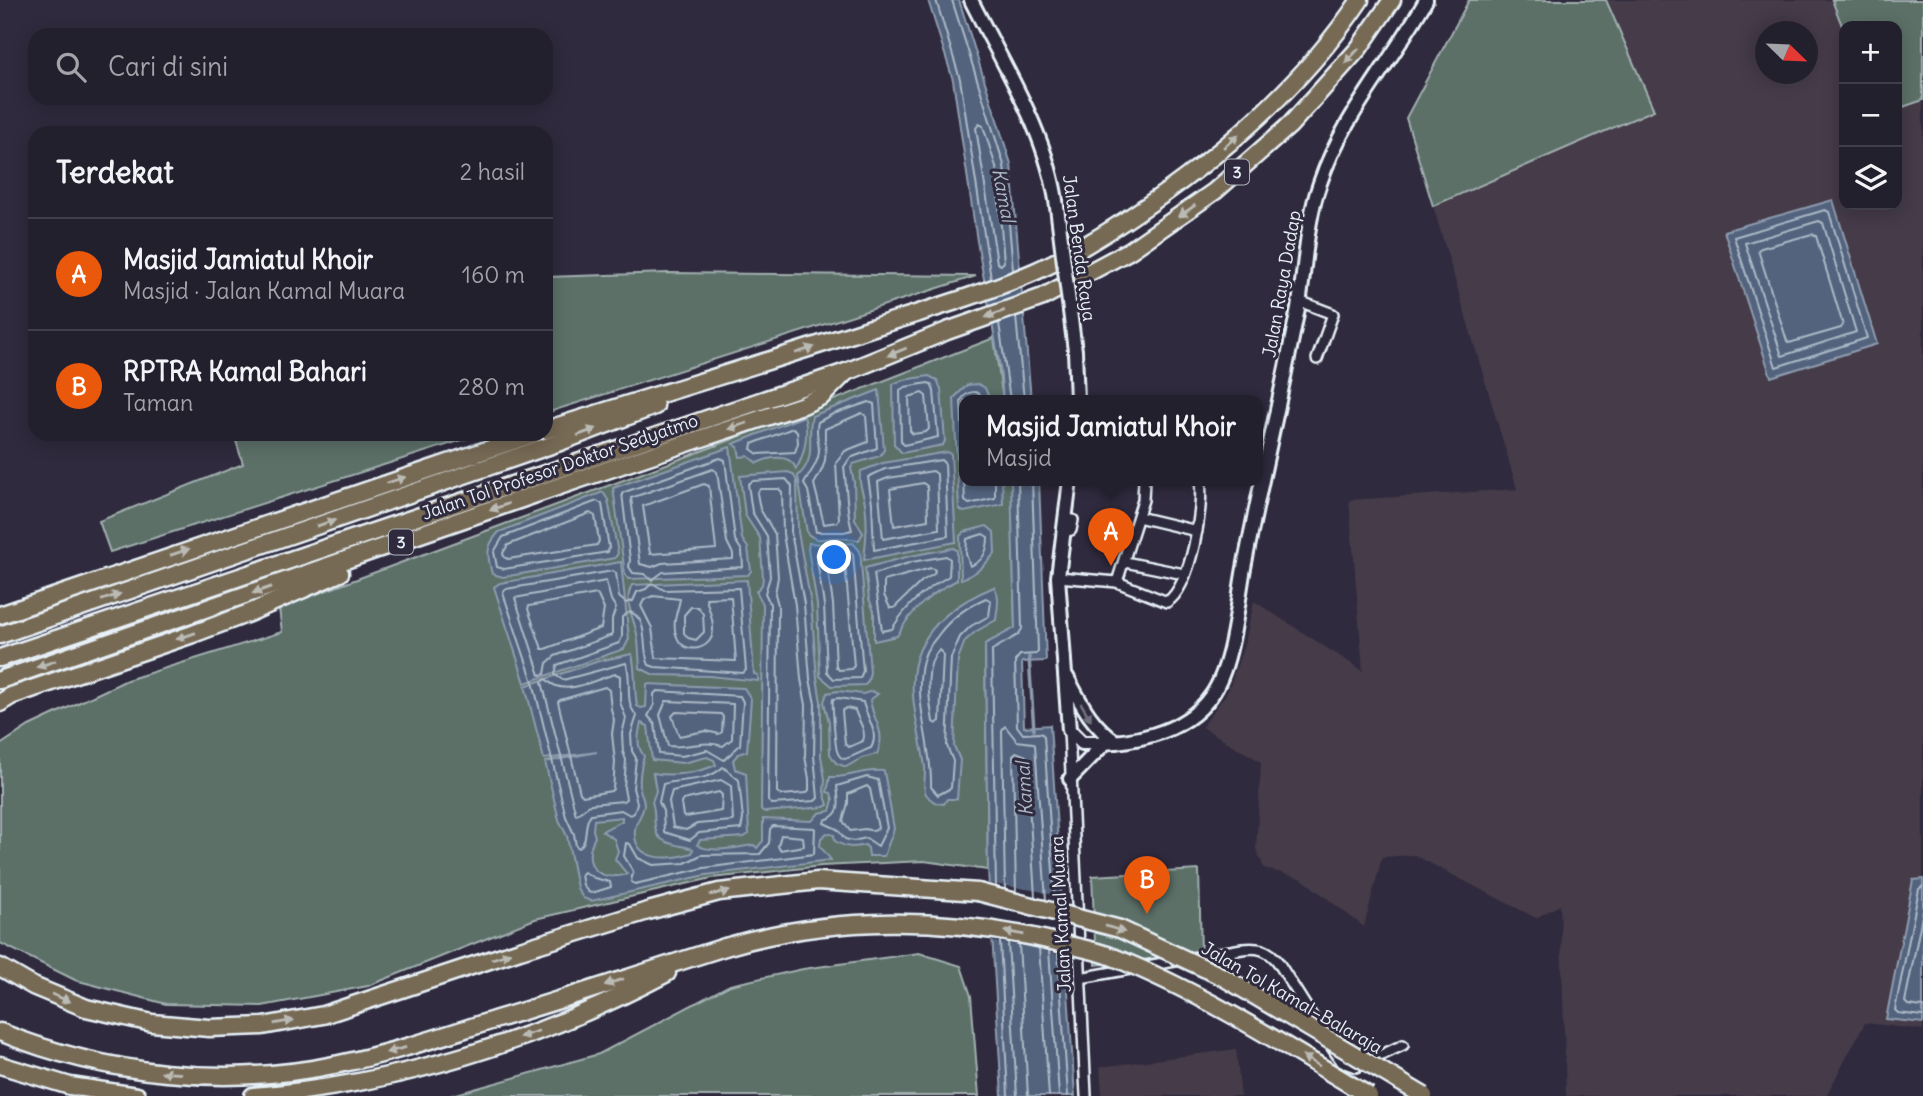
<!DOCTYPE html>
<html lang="id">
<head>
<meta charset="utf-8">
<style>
  :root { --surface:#23202e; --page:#2b2836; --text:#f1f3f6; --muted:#a3a3aa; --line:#403e4a; --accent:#ea580c }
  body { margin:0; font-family:Delius,sans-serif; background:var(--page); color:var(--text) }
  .controls { position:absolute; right:21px; top:21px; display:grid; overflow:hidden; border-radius:14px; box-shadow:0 4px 18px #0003 }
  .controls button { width:63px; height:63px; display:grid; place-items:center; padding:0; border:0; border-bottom:2px solid var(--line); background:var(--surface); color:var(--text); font:35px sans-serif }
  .compass { position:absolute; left:1755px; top:21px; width:63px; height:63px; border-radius:50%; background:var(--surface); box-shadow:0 4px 18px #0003; rotate:113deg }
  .you { position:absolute; left:835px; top:558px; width:24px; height:24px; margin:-18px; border:5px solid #fff; border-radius:50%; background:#1a73e8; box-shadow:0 0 0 10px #1a73e833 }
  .badge { display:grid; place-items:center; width:46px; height:46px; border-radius:50%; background:var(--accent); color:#fff; font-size:23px; font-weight:700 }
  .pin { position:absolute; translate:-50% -58px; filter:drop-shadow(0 2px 4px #0008) }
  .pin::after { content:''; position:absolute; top:37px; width:24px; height:21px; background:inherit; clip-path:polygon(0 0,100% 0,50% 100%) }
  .popup { position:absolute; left:959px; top:395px; width:304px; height:91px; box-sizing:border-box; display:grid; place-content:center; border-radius:14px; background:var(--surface); filter:drop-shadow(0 2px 5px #0005); font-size:23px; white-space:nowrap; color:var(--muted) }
  .popup b { font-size:26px; color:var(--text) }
  .popup::after { content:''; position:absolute; left:50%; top:100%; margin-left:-14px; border:14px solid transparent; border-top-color:var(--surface) }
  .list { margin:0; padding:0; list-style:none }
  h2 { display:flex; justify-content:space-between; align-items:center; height:91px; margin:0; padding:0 28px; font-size:30px }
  h2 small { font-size:23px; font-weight:400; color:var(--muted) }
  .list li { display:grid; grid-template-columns:46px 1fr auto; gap:21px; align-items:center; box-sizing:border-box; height:112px; padding:0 28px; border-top:2px solid var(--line) }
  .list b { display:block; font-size:26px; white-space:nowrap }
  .list p { margin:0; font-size:23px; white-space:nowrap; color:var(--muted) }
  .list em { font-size:23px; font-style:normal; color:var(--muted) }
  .icon { flex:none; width:38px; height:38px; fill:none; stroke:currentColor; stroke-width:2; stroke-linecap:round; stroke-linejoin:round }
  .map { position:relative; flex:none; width:1923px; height:1096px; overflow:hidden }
  .search { position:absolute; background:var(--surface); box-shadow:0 4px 18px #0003; left:28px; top:28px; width:525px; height:77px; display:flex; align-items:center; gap:18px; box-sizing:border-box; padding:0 24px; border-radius:21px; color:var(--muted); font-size:26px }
  .panel { position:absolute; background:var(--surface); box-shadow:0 4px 18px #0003; left:28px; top:126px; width:525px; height:315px; border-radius:21px }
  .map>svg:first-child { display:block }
</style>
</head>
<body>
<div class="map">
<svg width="1923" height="1096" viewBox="0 0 1923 1096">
  <rect width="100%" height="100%" fill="#2f2a3d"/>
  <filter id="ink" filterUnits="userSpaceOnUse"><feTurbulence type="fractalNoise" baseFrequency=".0143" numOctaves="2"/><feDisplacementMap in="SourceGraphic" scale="14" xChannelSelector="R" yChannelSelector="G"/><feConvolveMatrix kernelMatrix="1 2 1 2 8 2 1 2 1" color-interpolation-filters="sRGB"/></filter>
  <g filter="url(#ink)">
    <g fill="#443b4a" fill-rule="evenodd">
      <path d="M1606,0h226l12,31v174h53v-96l26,-9v930l-58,-7 -39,73h-260l-6,-191 -24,13 -122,-63 -32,2 -18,70 -62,-48 -38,-11 -8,-19 5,-87 -59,-35 26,-36 17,-49 9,-41 109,70 -14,-171 168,-11 -84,-283 220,-96zM1766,32h42v42h-42z"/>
      <path d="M1236,1049l5,47h-139l-2,-29z"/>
    </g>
    <g fill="#5b6f67" stroke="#a2b0b0" stroke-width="2">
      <path d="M1469,0h137l48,110 -221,96 -27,-88z"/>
      <path d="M1832,0h91v100l-26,9v-83h-53v5z"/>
      <path d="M669,273l307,3 -430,137v-136z"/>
      <path d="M994,338l9,62h-39v80h47l1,16 3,133 -30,15 3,226 -64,-9 -102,5 -110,12 -177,41 -167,67 -106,20 -96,-2 -91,-24 -75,-37v-198l29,-19 98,-46 155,-48 -3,-24 444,-165z"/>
      <path d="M234,434h247l-371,118 -11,-31 144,-57z"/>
      <path d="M1199,870l2,83 -105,12 -4,-89z"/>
      <path d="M919,953l42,13 10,30 8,100h-530l150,-42 131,-69 73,-16z"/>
    </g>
    <g fill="#53647e" stroke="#8f9caf" stroke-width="2" fill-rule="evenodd">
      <path d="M928,0h31l52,164 20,236h-28l-3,-33 -23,-126 -24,-161z"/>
      <path d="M1833,200l44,144 -106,33 -47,-146z"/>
      <path d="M929,376l8,4 4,9 4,52 -2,4 -41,8 -8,-9 -1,-60 10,-4z"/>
      <path d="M978,384l7,4 5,12h-26v80h38l1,24 -39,8 -5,-3 -5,-111 13,-13z"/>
      <path d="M879,390l5,60 -4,6 -27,8 -2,4 3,14 1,37 8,14 -4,7c-7,-1 -16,-2 -24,-2 -12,0 -18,5 -28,-5l-9,-57c20,-19 8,-36 14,-60z"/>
      <path d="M804,416c5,16 1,39 -8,53 -6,-16 -26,-12 -39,-6l-9,-7 -8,1 -2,-10 -5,-3z"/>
      <path d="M730,447l12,92 6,9 3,23 -3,4 -120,4 -3,-5 -12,-86z"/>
      <path d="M947,452l4,2 5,88 -92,18c2,-19 4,-38 1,-56 -1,-11 -8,-22 -4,-33l22,-8z"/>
      <path d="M788,472l5,2 4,7 1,51 13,72 6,74 4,24v54l4,23 -1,13 4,13 -4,2 -59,5 -4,-2 2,-206 -7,-13 6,-6 1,-8 -3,-39 -15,-23 -5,-39z"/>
      <path d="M1011,480h28l7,181 -24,1 2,65 26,-2 25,371h-73l-14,-226 -3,-226 30,-16z"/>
      <path d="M603,492l5,8 10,53 -3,5 -112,19 -11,-3c-5,-19 -7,-27 7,-42z"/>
      <path d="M987,526l7,6 1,21c-11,13 -18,21 -34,26l-1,-43 4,-4z"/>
      <path d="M809,543l26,2 18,-2 7,8 10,121 -2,9 -3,4 -33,1 -12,-10 -3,-71 -9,-56z"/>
      <path d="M953,548l4,2v30c-27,14 -45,29 -60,56l-23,5v-30l-5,-12 -4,-31 45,-12z"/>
      <path d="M621,562l8,77 -5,10 -99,34 -31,-96 6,-4z"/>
      <path d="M747,580l7,94 4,1v6l-49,-5 -55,-1 -14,-7c-1,-11 -1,-23 -3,-34 -3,-15 -14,-34 -5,-49z"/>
      <path d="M994,587c7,9 3,22 2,33l-21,12 -10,9 -7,18 -4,87 6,14 -3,39h-10l-3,5c-7,0 -14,-4 -18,-10 -4,-7 0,-19 -1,-27 -5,-37 -22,-82 -5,-118 13,-30 45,-50 74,-62z"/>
      <path d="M632,654c4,17 2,35 5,52l4,2 5,-1 1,-23 97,4 7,11 -4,52 -9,3 -5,6 2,9 11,4 3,61 -5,3 -44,3 -3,5c15,9 40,2 57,0l3,3 6,-7v-22l49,2 7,-8 11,-2 3,-11 -2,-7 -4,-1 3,-15c20,1 32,-8 54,-6l10,58 -10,27h-15l-1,-8 -3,-3c-12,3 -19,3 -30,-4l-1,-6 -7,-2 -6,5 -1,8 11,14 -125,15 -115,26 -8,-3 -6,-10 -10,-52 -8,-16 -14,-58 52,-10 -53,7 -19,-73 74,-25zM641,723l7,3 4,34 31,3 24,-6 7,3 2,5c-19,8 -43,12 -63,8l3,18 -4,11c4,10 1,19 4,29 3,14 26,14 37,18l-1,4c-22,7 -60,10 -57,-24 1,-8 9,-16 9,-25 0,-6 -4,-11 -4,-16 -1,-11 1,-22 4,-32 -8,-10 -6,-21 -3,-33zM622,817v4l-20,10 12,8 4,12 -3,8 12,15c-28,9 -47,-9 -32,-37l-2,-7 1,-10z"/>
      <path d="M838,691l25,3 9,-3 6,3 -8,6c3,22 17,31 7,54l-15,4 -16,9 -10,-4 -6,-9 -1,-32 -5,-20 3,-9z"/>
      <path d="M1923,879v144l-37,-4 27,-139z"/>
    </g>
    <path fill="#2f2a3d" d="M986,883l53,8 26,8 4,59 -33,-10 -47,-7z"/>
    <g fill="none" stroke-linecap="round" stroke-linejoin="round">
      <g stroke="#acb9c7" stroke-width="2">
        <path d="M936,0l24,79 31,200"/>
        <path d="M952,0l52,165 9,105"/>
        <path d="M979,124l4,2 13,41 8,95 -3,3 -4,-2 -21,-135z"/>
        <path d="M1825,210l4,2 38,126 -91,29 -42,-130z"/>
        <path d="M1819,221l4,2 33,109 -74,24 -37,-113z"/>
        <path d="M1812,234l4,2 27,89 -2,3 -52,15 -2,-2 -29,-91 3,-2z"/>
        <path d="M1016,317l8,83"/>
        <path d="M999,323l11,77"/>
        <path d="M928,383l3,1 3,7 4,46 -34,8 -3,-4 -1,-51 5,-3z"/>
        <path d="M922,393l4,3 3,33 -3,3 -13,2 -3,-3 -1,-34z"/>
        <path d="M869,402l5,2 3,44 -27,10 -6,9c3,21 2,44 8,63l-8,2h-28l-8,-41 -4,-7c5,-11 14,-19 15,-32 0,-11 -4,-19 -1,-30l15,-8z"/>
        <path d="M862,413l4,3 2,26 -23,9 -9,12 3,56 -2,3 -13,2 -10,-40c17,-28 10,-27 11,-55z"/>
        <path d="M793,428l4,3 1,12 -3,9 -37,2 -7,-5 1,-5z"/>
        <path d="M720,458l5,2 10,80 7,11 1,16 -80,5 -11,8 -8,-6 -11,-1 -4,-6 1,-7 -8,-67z"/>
        <path d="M941,460l4,4 3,72 -74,14 -2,-47 -4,-26 17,-8z"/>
        <path d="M713,469l4,3 10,70 6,12v5l-71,4 -10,4 -12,-3 -9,-66z"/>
        <path d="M933,471l4,3 2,55 -56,10 -5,-57 10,-4z"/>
        <path d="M964,477l-3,-77c6,-9 18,-12 22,0"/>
        <path d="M786,479l6,7 -1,46 13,72 6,75 5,25 -1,52 4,42 -3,3 -43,3 -4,-3 2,-197 -5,-11 5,-16 -3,-41 -15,-24 -4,-28 5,-3z"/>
        <path d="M964,480l1,21 4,3 26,-6v-18"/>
        <path d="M1032,480l6,171 -2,3 -16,1 -5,6 2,65 6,8 18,-1 3,3 11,166"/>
        <path d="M923,483l4,3 1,34 -34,6 -4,-37z"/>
        <path d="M704,484l5,2 7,63 -66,5 -7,-48z"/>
        <path d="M760,489h19l3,3 1,42 12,71 6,74 5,26 -1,51 4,23v11l-3,3 -25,2 -4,-3 1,-187 -3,-11 3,-17 -3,-43 -15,-25 -3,-16z"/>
        <path d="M597,501l5,3 7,44 -1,4 -104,17 -7,-2 -3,-15 9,-15z"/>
        <path d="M590,513l5,3 4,25 -2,4 -89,14 -4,-2 -1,-4 5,-8z"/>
        <path d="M983,534l5,3c0,13 -5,25 -18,29l-4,-12 1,-15z"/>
        <path d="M849,550l4,4 10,117 -3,7 -26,1 -7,-7 -3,-67 -8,-51 4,-3z"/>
        <path d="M946,556l4,3 -1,17c-26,15 -41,27 -57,53l-10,2 -8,-57 38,-12z"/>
        <path d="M842,560l3,3 9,103 -3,3 -12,1 -3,-3 -3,-63 -6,-40 3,-3z"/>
        <path d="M931,568l4,2 -1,4 -12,7 -28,27h-4l-6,-13v-14z"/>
        <path d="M613,571l3,2 3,24 7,6 7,-2 4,-9 9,-3 6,-6 12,7 75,-2 7,82 -3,3 -88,-6 -6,-2c-8,-15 1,-46 -19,-53l-8,5v20l-3,6 -62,22 -2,10 8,5 63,-17c7,18 -3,39 11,53l-6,18 1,17 4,7 -3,30 4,15 -3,10 -4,2 -9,-5 -30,4c-9,11 -1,25 -12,34l-3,-2 -2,-12 -8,-17 -33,-135 -30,-89 3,-4z"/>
        <path d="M606,581l5,19 5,8 -4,11v16l-57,21 -8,7 -2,11 -5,1 -25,-77z"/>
        <path d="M597,594l7,15 -3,19 -56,21h-3l-14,-40 1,-3z"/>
        <path d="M653,596l27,3c-2,12 -9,24 -3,38 7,19 35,13 36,-6 1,-13 -5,-22 -7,-33l25,-1 5,64 -80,-3 -4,-30 -11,-22 3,-6z"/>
        <path d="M986,598l5,3 -2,15 -18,10 -11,11 -9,21 -4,88 6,15 -2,27 -13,7 -7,-8c2,-42 -22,-95 -5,-135 3,-6 9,-12 13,-18 12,-16 29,-28 47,-36z"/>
        <path d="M691,607h7l5,7 1,18 -8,8 -8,-2 -4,-5v-18z"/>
        <path d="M939,650l4,4 -3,67 -4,3 -3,-2c-3,-21 -11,-55 6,-72z"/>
        <path d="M616,674l4,2v26l6,16 -4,16 1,18 3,8 -2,28 2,11 -3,2 -32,3 -15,11 -34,-133 4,-3c18,20 48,0 70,-5z"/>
        <path d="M605,687l4,3 2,19 3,11 -2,14 3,28 -2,27 -2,2 -28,5 -3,-3 -22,-91 2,-2z"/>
        <path d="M657,691l83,5 3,6 -3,43 -16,15 -17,-10 -25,6 -23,-2 -4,-30 -7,-8 6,-11v-11z"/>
        <path d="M839,698l24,4c3,15 17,31 8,46 -6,2 -23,11 -27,11 -4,-1 -6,-5 -7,-8 -2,-6 -5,-48 -4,-52z"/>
        <path d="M666,701l67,3 -1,35 -9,7c-22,-7 -34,3 -55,0l-8,-31z"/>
        <path d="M846,708l9,2c3,11 12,20 8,31l-14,6 -4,-3 -3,-33z"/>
        <path d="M676,712l45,2 2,3 -1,15 -3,2 -13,-3 -27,5 -7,-20z"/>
        <path d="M723,767l16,13 4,39 -2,10 -42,4 -9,7 -26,-8 -1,-21 -4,-9 4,-18c19,-5 45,-2 60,-17z"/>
        <path d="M867,777l11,3 9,48 -9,18 -12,-8 -13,3 -8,-2 -8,-10 -13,-6 1,-3c19,-6 13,-20 12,-34z"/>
        <path d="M721,780l10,6 2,35 -36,3 -11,6 -13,-3 -4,-26 3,-10z"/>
        <path d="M867,786l3,3 8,39 -4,3 -9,-2 -15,2 -7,-10 5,-18v-9z"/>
        <path d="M719,792l3,3 -1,16 -35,6 -3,-1 -2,-13 2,-3z"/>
        <path d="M773,826l42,2 -1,26 -110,14 -69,16 -4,-2 2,-11 -9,-15 2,-13 4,1 8,14 15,7 32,-2 16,-8 59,-1 9,-11 1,-14z"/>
        <path d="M781,835l22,2 1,9 -24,4 -2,-4z"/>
        <path d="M584,872l10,6 16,4 1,5 -19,6 -4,-1 -5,-7 -2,-10z"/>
        <path d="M1923,886l-4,3 -24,121 3,3 25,3"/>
        <path d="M996,887l-4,-237 26,-15 4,-6 -4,-149"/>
        <path d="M1005,889l-3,-159 3,-4 12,15 16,2 2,2 11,155"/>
        <path d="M1016,892l-3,-136 3,-4 10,4 9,141"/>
        <path d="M1923,911l-18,91 3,3 15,2"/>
        <path d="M1000,941l8,155"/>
        <path d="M1008,942l9,154"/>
        <path d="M1019,944l9,152"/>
        <path d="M1039,948l10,148"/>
        <path d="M1049,950l10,146"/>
        <path d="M1058,953l10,143"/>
      </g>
      <path stroke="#8f9caf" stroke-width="3.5" d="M1029,657l5,73"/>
      <g stroke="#e8f1f8" stroke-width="14">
        <g id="street">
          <path d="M1299,301l34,13 -16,45"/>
          <path d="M1138,517l59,14"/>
          <path d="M1062,532l9,-2 2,-10"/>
          <path d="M1125,562l59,12"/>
          <path d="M1058,577l59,5 26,-82 1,-20"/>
          <path d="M1117,582l50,20c24,-15 37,-95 33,-122"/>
          <path d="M1069,730l17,366"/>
          <path d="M1080,978l162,-29c16,-2 26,0 36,13l44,70"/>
          <path d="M1329,1043l13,19 14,5 47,-22"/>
        </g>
      </g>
      <g stroke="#e8f1f8" stroke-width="18">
        <g id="secondary">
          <path d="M971,0c33,67 76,132 86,207"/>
          <path d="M1075,351l2,49"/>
          <path d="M1070,480l-12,97 11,153 13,13c45,1 101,-7 129,-47 22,-30 26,-91 33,-128 17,-88 38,-176 55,-265 7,-40 7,-81 21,-120 23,-68 72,-121 106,-183"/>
          <path d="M1067,677c14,26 24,48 49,65"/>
          <path d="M1070,779l34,-35"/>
        </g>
      </g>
      <g stroke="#e8f1f8" stroke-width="21">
        <g id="highway">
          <path d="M546,430c109,-35 219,-67 328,-103 54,-17 109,-33 160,-55 41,-18 78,-42 114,-67 81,-56 157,-123 212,-205"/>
          <path d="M0,615l534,-181"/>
          <path d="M0,635l560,-193 95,-36"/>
          <path d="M0,658l846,-286 101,-41 96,-34 86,-46 86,-60 75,-66 69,-77 33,-48"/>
          <path d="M0,680c268,-92 534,-188 803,-275l19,-9 22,-22"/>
          <path d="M0,703l11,-7 182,-62 56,-21 91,-40"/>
          <path d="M0,967l33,19 53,22 66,15 57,5 54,-2 60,-11 197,-65 128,-39 71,-19 99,-11 160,11"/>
          <path d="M0,1032c106,43 226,56 339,32 54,-11 106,-29 158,-45 77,-23 152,-48 228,-72"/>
          <path d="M0,1065l70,21 67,10"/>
          <path d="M253,1096c140,-10 290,-57 414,-123"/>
        </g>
      </g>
      <use href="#street" stroke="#2f2a3d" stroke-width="9"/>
      <use href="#secondary" stroke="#2f2a3d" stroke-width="12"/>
      <use href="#highway" stroke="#776a54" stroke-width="16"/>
      <g stroke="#e8f1f8" stroke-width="18" stroke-linecap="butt">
        <path id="secondary-bridge" d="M1057,207l18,144"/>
      </g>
      <g stroke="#e8f1f8" stroke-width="21" stroke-linecap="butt">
        <g id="highway-bridge">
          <path d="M978,892l142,37 103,48 201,119"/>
          <path d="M725,947c108,-32 222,-31 331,-5 19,5 39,8 57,15 90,36 173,89 256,139"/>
        </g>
      </g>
      <use href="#secondary-bridge" stroke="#2f2a3d" stroke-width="12"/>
      <use href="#highway-bridge" stroke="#776a54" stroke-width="16"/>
    </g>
    <defs><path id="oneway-solid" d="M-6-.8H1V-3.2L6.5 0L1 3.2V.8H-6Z" transform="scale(1.75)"/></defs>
    <g fill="#bbbbb6">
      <use href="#oneway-solid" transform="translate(1352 56) rotate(132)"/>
      <use href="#oneway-solid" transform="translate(1231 141) rotate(-41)"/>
      <use href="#oneway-solid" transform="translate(1187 211) rotate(145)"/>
      <use href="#oneway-solid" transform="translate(995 314) rotate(160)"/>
      <use href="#oneway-solid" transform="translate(805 350) rotate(-18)"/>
      <use href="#oneway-solid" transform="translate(897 352) rotate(158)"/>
      <use href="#oneway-solid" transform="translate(738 426) rotate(162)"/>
      <use href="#oneway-solid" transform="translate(587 432) rotate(-20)"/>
      <use href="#oneway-solid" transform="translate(396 480) rotate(-18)"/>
      <use href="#oneway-solid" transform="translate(499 507) rotate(160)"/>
      <use href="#oneway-solid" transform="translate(326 523) rotate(-19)"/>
      <use href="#oneway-solid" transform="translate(180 552) rotate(-19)"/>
      <use href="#oneway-solid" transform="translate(262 590) rotate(161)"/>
      <use href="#oneway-solid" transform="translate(111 597) rotate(-19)"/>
      <use href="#oneway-solid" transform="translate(186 636) rotate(161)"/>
      <use href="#oneway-solid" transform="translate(46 664) rotate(161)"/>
      <use href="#oneway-solid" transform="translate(720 893) rotate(-10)"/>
      <use href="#oneway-solid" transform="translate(1115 929) rotate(18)"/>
      <use href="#oneway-solid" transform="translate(1014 933) rotate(-170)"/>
      <use href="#oneway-solid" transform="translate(501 956) rotate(-18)"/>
      <use href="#oneway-solid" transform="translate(614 982) rotate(162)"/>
      <use href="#oneway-solid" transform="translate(61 998) rotate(22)"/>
      <use href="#oneway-solid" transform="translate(284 1022) rotate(-10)"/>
      <use href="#oneway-solid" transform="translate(529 1034) rotate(162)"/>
      <use href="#oneway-solid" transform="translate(396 1050) rotate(165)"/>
      <use href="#oneway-solid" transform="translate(1311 1061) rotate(-149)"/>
      <use href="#oneway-solid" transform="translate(171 1073) rotate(-177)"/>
    </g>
    <use fill="#70707e" href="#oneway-solid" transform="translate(1086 712) rotate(60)"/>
  </g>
  <g text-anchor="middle" stroke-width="6" stroke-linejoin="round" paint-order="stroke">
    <g fill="#2f2a3d" stroke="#b0b5c0" stroke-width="2">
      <rect x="1225" y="159.5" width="24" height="25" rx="5"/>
      <rect x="389" y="529.5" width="24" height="25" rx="5"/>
    </g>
    <g font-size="16" font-weight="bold" fill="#e8f1f8">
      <text x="1237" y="178">3</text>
      <text x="401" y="548">3</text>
    </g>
    <g font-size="18" fill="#e8f1f8" stroke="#2f2a3d">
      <text transform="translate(1079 248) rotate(82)" y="6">Jalan Benda Raya</text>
      <text transform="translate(1282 284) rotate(-80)" y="6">Jalan Raya Dadap</text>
      <text transform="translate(560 467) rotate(-19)" y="6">Jalan Tol Profesor Doktor Sedyatmo</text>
      <text transform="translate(1061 914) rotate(-93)" y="6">Jalan Kamal Muara</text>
      <text transform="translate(1292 998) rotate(30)" y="6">Jalan Tol Kamal–Balaraja</text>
    </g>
    <g font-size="19" font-style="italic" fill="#acb9c7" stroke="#2f2a3d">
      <text transform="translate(1004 195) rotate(79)" y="7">Kamal</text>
      <text transform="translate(1024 789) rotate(-94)" y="7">Kamal</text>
    </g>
  </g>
</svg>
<div class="controls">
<button>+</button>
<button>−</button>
<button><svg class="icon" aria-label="layers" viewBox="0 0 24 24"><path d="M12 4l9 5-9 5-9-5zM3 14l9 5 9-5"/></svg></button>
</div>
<svg class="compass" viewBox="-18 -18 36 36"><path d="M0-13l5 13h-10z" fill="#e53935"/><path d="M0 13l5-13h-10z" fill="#a3a3aa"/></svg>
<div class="you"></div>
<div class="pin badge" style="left:1111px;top:566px">A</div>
<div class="popup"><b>Masjid Jamiatul Khoir</b>Masjid</div>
<div class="pin badge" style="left:1147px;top:914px">B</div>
<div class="search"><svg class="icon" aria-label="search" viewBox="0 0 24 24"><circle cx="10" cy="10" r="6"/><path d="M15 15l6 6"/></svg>Cari di sini</div>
<section class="panel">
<h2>Terdekat<small>2 hasil</small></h2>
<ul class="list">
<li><span class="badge">A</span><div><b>Masjid Jamiatul Khoir</b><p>Masjid · Jalan Kamal Muara</p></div><em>160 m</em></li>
<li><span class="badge">B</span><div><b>RPTRA Kamal Bahari</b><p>Taman</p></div><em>280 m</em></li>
</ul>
</section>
</div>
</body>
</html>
